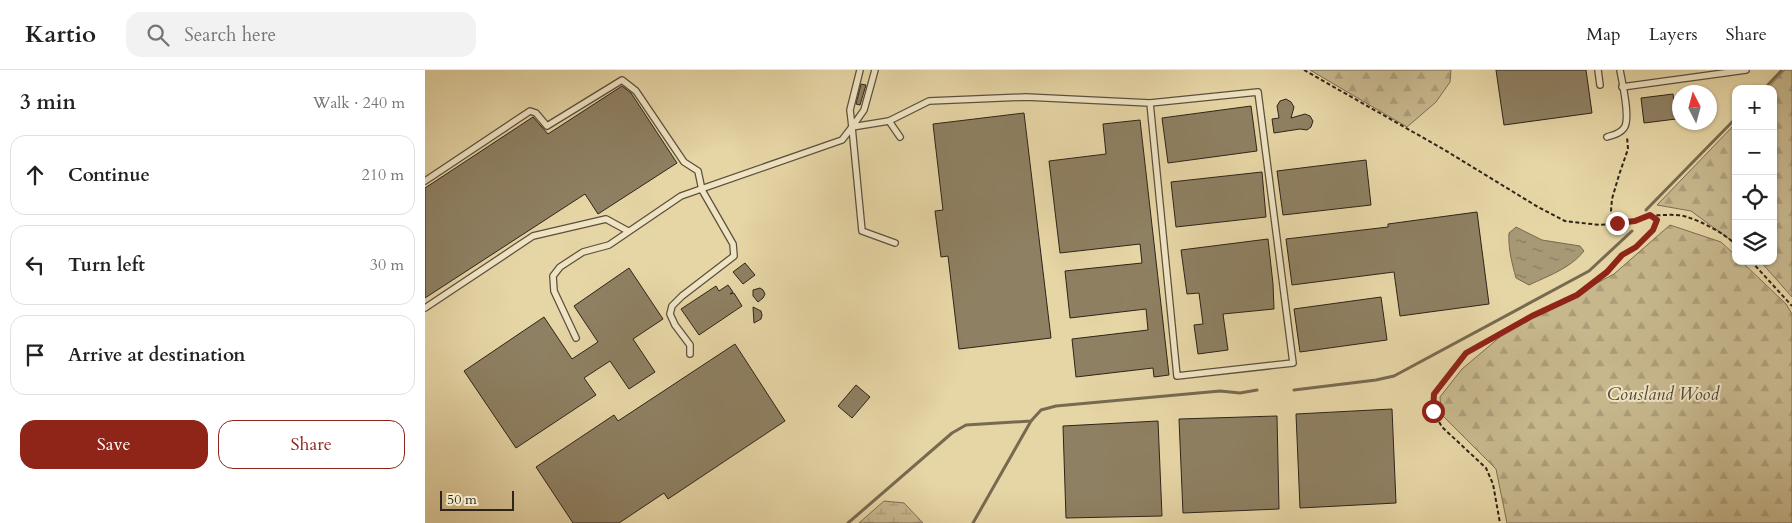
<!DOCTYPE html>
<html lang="en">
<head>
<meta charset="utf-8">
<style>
  :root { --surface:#fff; --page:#f2f2f2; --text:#222; --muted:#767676; --line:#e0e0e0; --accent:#8f2418 }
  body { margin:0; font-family:Cardo,serif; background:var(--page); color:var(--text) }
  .controls { position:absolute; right:15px; top:15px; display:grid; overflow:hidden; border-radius:10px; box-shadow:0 1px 4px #0004 }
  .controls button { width:45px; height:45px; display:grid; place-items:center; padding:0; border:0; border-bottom:1px solid var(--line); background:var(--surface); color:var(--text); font:25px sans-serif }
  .compass { position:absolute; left:1247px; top:15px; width:45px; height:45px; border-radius:50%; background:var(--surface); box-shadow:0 1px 4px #0004; rotate:354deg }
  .scale { position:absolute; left:15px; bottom:12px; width:74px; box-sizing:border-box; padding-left:5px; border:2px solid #2e2419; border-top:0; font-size:14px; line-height:18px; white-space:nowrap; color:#2e2419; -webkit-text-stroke:4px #efe4c4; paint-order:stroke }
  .stop { position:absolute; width:15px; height:15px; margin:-11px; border:4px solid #8f2418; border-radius:50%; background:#fff }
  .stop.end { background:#8f2418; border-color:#fff; box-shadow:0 1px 5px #0008 }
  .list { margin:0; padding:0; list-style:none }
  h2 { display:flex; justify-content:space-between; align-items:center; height:65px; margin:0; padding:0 20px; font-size:21px }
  h2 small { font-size:16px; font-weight:400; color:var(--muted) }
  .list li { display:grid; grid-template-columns:32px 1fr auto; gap:15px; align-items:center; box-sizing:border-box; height:80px; margin:0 10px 10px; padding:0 10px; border:1px solid var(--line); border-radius:15px }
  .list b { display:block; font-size:19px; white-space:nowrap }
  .list em { font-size:16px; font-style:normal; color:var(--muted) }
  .actions { display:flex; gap:10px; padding:15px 20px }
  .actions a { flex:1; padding:11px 0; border:1px solid var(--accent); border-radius:15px; text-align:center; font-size:18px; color:var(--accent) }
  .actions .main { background:var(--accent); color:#fff }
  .icon { flex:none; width:28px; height:28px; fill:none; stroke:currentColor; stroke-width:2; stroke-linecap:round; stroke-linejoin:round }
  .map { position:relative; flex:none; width:1367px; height:453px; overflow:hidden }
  header { display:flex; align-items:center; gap:30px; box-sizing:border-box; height:70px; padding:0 25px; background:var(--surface); border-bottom:1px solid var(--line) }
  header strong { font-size:24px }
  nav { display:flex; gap:28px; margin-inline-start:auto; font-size:18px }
  .search { width:350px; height:45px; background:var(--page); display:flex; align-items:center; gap:12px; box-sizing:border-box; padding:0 18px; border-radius:15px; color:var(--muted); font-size:19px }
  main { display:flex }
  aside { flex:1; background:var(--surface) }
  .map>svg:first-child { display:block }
</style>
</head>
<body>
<header>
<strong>Kartio</strong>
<div class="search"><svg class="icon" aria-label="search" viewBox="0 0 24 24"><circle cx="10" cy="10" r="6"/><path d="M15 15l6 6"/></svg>Search here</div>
<nav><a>Map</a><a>Layers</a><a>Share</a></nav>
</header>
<main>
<aside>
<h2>3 min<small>Walk · 240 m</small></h2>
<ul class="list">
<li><svg class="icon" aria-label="ahead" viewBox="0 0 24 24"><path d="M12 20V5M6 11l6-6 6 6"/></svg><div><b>Continue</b></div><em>210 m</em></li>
<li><svg class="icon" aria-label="left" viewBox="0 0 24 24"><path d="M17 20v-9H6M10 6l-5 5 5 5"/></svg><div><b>Turn left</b></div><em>30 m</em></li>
<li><svg class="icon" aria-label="arrive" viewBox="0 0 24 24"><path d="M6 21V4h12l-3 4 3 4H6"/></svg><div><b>Arrive at destination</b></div></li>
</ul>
<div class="actions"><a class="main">Save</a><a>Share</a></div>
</aside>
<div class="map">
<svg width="1367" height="453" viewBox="0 0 1367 453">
  <defs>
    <pattern id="forest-firs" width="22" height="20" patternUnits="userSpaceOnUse" patternTransform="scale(1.25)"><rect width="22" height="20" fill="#c7b78d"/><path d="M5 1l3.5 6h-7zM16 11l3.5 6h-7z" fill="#ab9d79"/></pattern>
    <pattern id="wetland-marsh" width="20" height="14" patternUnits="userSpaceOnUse" patternTransform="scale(1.25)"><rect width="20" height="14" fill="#c7b78d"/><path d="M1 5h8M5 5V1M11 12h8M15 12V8" fill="none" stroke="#ab9d79"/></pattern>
    <pattern id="water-ripples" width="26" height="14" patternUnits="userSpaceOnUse" patternTransform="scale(1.25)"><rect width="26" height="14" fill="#a79975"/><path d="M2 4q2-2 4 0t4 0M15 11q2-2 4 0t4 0" fill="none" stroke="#887d5f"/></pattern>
  </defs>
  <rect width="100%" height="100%" fill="#e6d5a5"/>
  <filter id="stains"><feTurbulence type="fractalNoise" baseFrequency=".004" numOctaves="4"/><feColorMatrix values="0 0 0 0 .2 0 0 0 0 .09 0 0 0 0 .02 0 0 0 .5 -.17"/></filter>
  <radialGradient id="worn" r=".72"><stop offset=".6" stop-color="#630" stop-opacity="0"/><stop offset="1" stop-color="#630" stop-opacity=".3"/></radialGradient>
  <g fill="url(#forest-firs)" stroke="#7a6e53">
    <path d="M885,0h141l-1,12 -14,20 -29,25z"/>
    <path d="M1360,0h7v227l-32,-36h13v-172h-6z"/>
    <path d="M1311,53v121l-45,-33 -34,-6z"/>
    <path d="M1245,155l51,17 15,14v5h5l45,43 6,10v209h-285l-11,-54 -55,-55 -1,-17 22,-28 45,-38 107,-57z"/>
  </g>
  <path fill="url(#wetland-marsh)" stroke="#7a6e53" d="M459,431l20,2 19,20h-64z"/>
  <path fill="url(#water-ripples)" stroke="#776a50" d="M1091,157l26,13 38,6 4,5c-13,17 -36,25 -55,34l-13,-7c-4,-15 -8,-29 -7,-45z"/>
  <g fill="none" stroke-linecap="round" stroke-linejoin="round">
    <g stroke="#776a50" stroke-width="3">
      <path d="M1339,19l18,-19"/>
      <path d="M1221,140l90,-92"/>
      <path d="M869,320l82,-10 18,-4 195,-105 43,-40"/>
      <path d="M423,453l104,-90 14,-8 65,-4 10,-11 15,-4 164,-15 20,2 17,-3"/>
      <path d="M548,453l58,-102"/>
    </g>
  </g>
  <g fill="#8e8062" stroke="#2e2419">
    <path d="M1071,0h90l6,43 -88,12z"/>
    <path d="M436,14l5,1 -6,20 -4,-1z"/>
    <path d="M197,16l9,7 46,70 -79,51 -13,-20 -160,104v-110l108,-71 15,17z"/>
    <path d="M1248,24l3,25 -32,4 -3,-25z"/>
    <path d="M861,29l5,3 3,5 -3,11 14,-4 5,2 3,5 -2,6 -4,3 -7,-1 -26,4 -2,-14 7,-1 -2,-12 3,-5z"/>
    <path d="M826,36l6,45 -89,12 -6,-45z"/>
    <path d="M599,43l27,225 -92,11 -11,-93 -7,1 -6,-46 8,-1 -10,-86z"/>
    <path d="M715,50l29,255 -15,2 -1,-9 -77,9 -4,-38 76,-9 -2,-21 -76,9 -5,-47 77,-8 -2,-19 -80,9 -11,-92 57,-7 -3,-30z"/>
    <path d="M941,90l5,45 -88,10 -6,-44z"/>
    <path d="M837,102l4,45 -90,10 -5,-45z"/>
    <path d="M1052,142l12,92 -89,12 -6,-44 -102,13 -6,-46 102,-12v-3z"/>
    <path d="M843,169l5,45 1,25 -51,5 5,36 -30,4 -4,-29 9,-1 -4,-31 -12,1 -6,-44z"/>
    <path d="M320,193l10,12 -12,9 -10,-12z"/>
    <path d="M204,198l34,51 -30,20 22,33 -26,17 -19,-28 -26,17 12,17 -80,53 -52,-77 80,-54 28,42 26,-17 -24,-36z"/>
    <path d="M303,215l5,7 -3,2 4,-1 8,13 -43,29 -18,-26 35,-23 3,5z"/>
    <path d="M335,218l3,2 2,4 -2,4 -5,4 -5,-6v-6z"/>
    <path d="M956,227l6,43 -87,12 -6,-43z"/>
    <path d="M328,237l8,4 1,4 -1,4 -7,4z"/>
    <path d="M310,274l50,77 -117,78 -4,-6 -45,30h-46l-37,-56 78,-52 4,6z"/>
    <path d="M431,315l14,12 -18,21 -14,-12z"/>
    <path d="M967,339l4,94 -96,5 -4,-94z"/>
    <path d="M852,346l2,93 -96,4 -4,-94z"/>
    <path d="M733,351l4,95 -96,2 -3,-92z"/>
  </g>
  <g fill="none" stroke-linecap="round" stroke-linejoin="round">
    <g stroke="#5c503c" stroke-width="8">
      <g id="service">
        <path d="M435,0l-10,40 2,17 12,-17 11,-40"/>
        <path d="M1173,0l2,15"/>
        <path d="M1197,17l124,-17"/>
        <path d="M464,51l11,16"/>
        <path d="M427,57l10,104 33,12"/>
        <path d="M1182,67c6,-2 13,-3 17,-9 7,-9 -2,-46 -4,-58"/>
        <path d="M0,111l105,-70 6,2 11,13 75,-46 14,11 48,71 14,9 4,19 31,54 1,12 -52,40 -10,10 -2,8 5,11 15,20v9"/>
        <path d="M0,238l108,-72 73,-17 22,12"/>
        <path d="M151,268l-22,-47 -1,-15 7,-9 23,-15 26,-7 72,-49 161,-56 10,-13 37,-6 40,-20 97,-4 124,6 108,-11 35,271 -116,13 -27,-273"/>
      </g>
    </g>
    <g stroke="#2e2419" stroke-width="2" stroke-dasharray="4 2.5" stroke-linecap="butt">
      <path d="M879,0l139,79 95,58 27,14 35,4 35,-4 15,-6 7,5 -4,10 -17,17 -14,8 -15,17 -30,23 -45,21 -66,37 -32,42 -1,16 9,16 44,41 7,16 7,39"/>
      <path d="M1225,145c11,1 26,-2 37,2 16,5 37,16 49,28"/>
      <path d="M1192,153l-6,-12 1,-12 7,-24 9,-26 -1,-12"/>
      <path d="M1326,191l41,45"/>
    </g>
    <use href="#service" stroke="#efe4c4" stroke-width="5.5"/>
  </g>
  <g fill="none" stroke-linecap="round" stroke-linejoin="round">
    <path stroke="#8f2418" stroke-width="6" d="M1008,341l1,-17 32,-41 66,-37 45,-21 30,-23 15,-17 14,-8 17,-17 4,-10 -7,-5 -15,6 -18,2"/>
  </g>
  <g text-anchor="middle" stroke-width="4" stroke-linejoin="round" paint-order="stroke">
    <g font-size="18" font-style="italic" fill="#544936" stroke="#efe4c4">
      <text x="1238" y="330">Cousland Wood</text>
    </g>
  </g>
  <rect width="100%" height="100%" filter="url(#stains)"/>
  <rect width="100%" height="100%" fill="url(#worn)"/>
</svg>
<div class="controls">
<button>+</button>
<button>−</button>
<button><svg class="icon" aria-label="locate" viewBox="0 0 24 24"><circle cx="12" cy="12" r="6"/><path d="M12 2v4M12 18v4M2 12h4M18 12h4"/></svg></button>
<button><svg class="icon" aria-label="layers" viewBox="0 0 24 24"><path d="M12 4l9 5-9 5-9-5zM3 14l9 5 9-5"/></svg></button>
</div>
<svg class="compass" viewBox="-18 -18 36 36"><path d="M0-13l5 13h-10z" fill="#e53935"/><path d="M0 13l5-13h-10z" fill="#767676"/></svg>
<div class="scale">50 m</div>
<div class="stop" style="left:1008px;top:341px"></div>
<div class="stop end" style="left:1192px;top:153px"></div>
</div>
</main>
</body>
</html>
